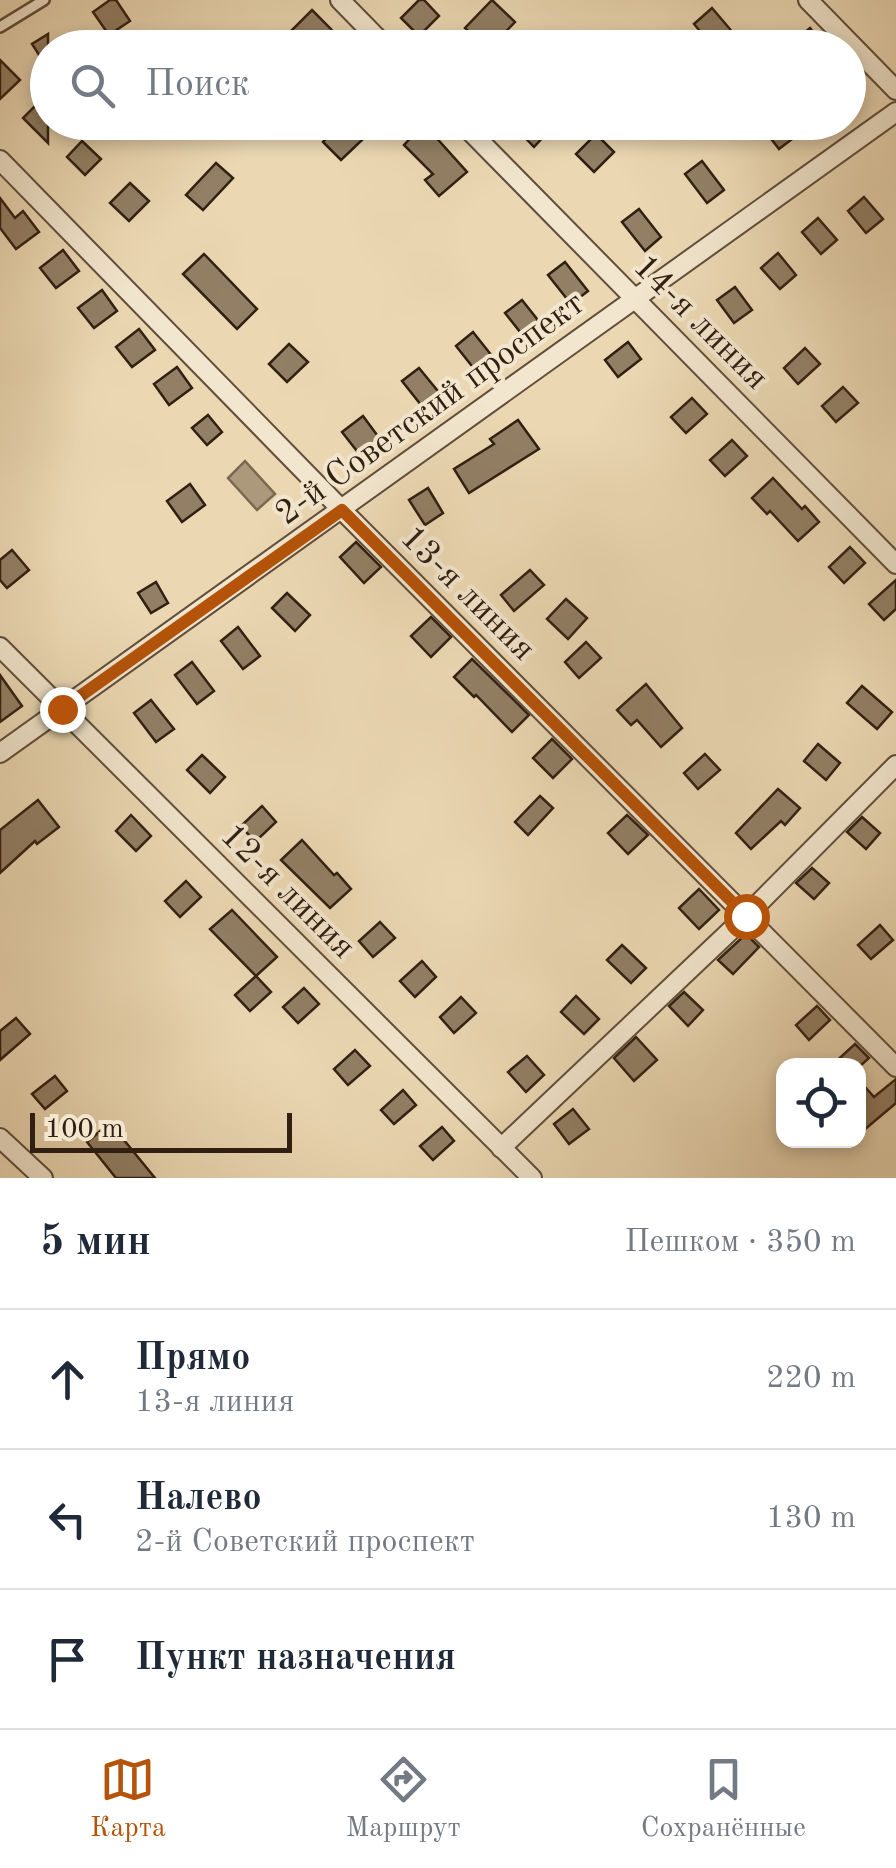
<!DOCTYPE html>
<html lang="ru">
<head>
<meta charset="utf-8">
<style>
  :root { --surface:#fff; --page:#f2f2f3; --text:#1f2937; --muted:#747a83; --line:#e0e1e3; --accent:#b45309 }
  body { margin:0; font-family:"Old Standard TT",serif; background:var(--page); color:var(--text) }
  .controls { position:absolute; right:30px; bottom:30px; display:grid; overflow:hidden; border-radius:20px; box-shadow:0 5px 15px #0003 }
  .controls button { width:90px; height:90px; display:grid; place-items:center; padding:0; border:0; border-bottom:2px solid var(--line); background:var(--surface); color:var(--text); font:50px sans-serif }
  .scale { position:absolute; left:30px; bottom:25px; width:262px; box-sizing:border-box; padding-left:10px; border:5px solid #311f11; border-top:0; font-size:28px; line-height:35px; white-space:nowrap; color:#311f11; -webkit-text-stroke:8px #f2e6ce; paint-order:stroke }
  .stop { position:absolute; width:30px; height:30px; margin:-22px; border:8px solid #b45309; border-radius:50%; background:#fff }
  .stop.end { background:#b45309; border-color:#fff; box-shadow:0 2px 10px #0008 }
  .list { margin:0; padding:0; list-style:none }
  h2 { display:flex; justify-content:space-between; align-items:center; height:130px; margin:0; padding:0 40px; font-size:42px }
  h2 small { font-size:32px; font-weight:400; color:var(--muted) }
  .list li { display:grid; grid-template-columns:65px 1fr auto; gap:30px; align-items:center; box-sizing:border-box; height:140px; padding:0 40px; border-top:2px solid var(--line) }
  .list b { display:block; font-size:38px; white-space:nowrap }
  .list p { margin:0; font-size:32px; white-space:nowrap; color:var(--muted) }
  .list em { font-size:32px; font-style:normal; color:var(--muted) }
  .icon { flex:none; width:55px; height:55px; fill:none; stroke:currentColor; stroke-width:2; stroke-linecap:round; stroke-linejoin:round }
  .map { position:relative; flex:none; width:896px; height:1178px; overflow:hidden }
  .search { position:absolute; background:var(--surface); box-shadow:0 5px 15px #0003; left:30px; right:30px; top:30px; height:110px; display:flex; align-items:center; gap:25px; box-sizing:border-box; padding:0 35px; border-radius:55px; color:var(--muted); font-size:38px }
  .sheet { height:550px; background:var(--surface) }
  nav { display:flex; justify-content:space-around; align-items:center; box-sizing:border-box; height:140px; border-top:2px solid var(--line); background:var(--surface); font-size:28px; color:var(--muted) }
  nav a { display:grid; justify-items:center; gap:5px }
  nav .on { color:var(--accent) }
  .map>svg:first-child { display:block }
</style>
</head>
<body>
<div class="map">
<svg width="896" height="1178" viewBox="0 0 896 1178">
  <rect width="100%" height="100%" fill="#ebd8b3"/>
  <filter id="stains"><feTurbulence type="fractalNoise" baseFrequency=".002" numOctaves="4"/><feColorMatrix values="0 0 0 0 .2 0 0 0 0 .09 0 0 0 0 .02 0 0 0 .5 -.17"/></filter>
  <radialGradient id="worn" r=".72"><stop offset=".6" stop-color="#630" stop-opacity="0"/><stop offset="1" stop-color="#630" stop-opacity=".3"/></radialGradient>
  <path fill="#ac997c" stroke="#7b6851" stroke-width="2.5" d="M245,461l30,33 -18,16 -29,-32z"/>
  <g fill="#927f65" stroke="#311f11" stroke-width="2.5">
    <path d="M110,0h6l14,21 -21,14 -16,-23z"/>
    <path d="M419,0h5l15,16 -20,20 -18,-18z"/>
    <path d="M492,0l23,22 -25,26h-4l-21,-20z"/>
    <path d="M712,8l23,27 -15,13h-6l-20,-24z"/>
    <path d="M312,10l18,18 18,20h-39l-17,-18z"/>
    <path d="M810,28l16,20h-40z"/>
    <path d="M48,34v35l-16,-25z"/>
    <path d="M0,60l20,20 -20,19z"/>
    <path d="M41,100l7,7v36l-25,-25z"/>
    <path d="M342,122l20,18 -21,20 -18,-18z"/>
    <path d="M510,122h47l-23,25z"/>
    <path d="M758,122h27l11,14 -17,13z"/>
    <path d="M424,124l43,48 -28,24 -14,-16 8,-6 -29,-29z"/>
    <path d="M596,134l18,18 -20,20 -18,-18z"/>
    <path d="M82,141l19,18 -16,16 -18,-18z"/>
    <path d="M702,161l22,29 -17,13 -22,-29z"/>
    <path d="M216,163l17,15 -30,32 -17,-15z"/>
    <path d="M130,183l19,18 -20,20 -19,-18z"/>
    <path d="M864,197l19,22 -17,14 -18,-22z"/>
    <path d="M0,198l15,20 8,-7 16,21 -23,17 -16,-21z"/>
    <path d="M639,209l22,28 -16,14 -23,-29z"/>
    <path d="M818,218l19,22 -16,14 -19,-22z"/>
    <path d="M63,250l16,21 -23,17 -16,-20z"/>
    <path d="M778,253l18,22 -16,14 -19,-21z"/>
    <path d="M204,254l53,55 -20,20 -54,-55z"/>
    <path d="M565,262l23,29 -17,13 -23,-29z"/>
    <path d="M735,287l17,23 -18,13 -17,-23z"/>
    <path d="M102,290l15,21 -23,17 -16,-20z"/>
    <path d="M522,300l23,29 -17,13 -23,-29z"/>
    <path d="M139,329l16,21 -23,17 -16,-20z"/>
    <path d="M473,332l23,29 -17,14 -23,-29z"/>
    <path d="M628,342l13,17 -23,18 -13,-17z"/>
    <path d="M289,344l19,18 -21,20 -18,-18z"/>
    <path d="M805,348l15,16 -22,20 -14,-16z"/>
    <path d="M177,367l15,21 -23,17 -15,-21z"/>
    <path d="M419,368l23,28 -17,14 -23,-29z"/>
    <path d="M843,387l15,16 -22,19 -14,-16z"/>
    <path d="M692,398l15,16 -21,19 -15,-16z"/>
    <path d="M208,415l14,17 -15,13 -15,-17z"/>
    <path d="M363,416l17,23 -20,16 -18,-23z"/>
    <path d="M518,420l21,29 -70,44 -15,-24 40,-25 -4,-5z"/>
    <path d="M732,440l15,16 -22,20 -15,-16z"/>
    <path d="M773,478l29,31 3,-3 14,16 -21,19 -28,-30 -3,3 -15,-16z"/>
    <path d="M190,484l15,21 -23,17 -15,-21z"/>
    <path d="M428,488l15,25 -18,12 -16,-25z"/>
    <path d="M356,542l25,25 -17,16 -24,-26z"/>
    <path d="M850,547l15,16 -21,20 -15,-16z"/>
    <path d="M12,550l17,20 -22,18 -7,-8v-20z"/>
    <path d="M530,570l14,15 -30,26 -13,-16z"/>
    <path d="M896,580v29l-12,11 -15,-16z"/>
    <path d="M156,582l12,21 -17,10 -13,-20z"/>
    <path d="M287,593l23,22 -15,16 -23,-23z"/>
    <path d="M566,599l21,19 -19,21 -21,-20z"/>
    <path d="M431,617l20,20 -20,20 -20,-21z"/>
    <path d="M238,627l22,29 -17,13 -22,-28z"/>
    <path d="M586,642l15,16 -22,20 -14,-16z"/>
    <path d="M472,659l57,56 -17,17 -36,-37 -2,2 -20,-20z"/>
    <path d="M192,662l22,29 -17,13 -22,-29z"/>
    <path d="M0,675l22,31 -22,16z"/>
    <path d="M646,684l36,44 -21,19 -24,-27 -6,5 -14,-15z"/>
    <path d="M862,686l30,26 -15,17 -30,-26z"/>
    <path d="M151,700l23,29 -18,13 -22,-29z"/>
    <path d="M552,739l20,20 -19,19 -20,-20z"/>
    <path d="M818,744l22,19 -14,17 -22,-19z"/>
    <path d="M705,754l15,16 -22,19 -14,-16z"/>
    <path d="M202,755l23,22 -15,16 -23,-23z"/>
    <path d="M778,789l22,19 -15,17 -4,-4 -30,28 -15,-16z"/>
    <path d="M540,796l13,12 -25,27 -13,-13z"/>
    <path d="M38,800l21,27 -22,17 -2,-3 -35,32v-43z"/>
    <path d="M262,806l14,16 -21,20 -14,-16z"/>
    <path d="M131,815l20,21 -15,15 -20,-20z"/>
    <path d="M627,815l21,20 -20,19 -20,-21z"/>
    <path d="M862,817l18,16 -14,16 -19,-17z"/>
    <path d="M302,840l32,35 3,-2 14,16 -21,19 -49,-48z"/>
    <path d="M812,868l17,15 -15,16 -18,-16z"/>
    <path d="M186,881l15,16 -21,20 -15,-16z"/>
    <path d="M699,889l20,21 -20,19 -20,-21z"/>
    <path d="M232,910l45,47 -21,19 -46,-47z"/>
    <path d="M380,922l15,16 -22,19 -14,-16z"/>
    <path d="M880,925l13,15 -22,19 -13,-14z"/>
    <path d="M746,934l13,13 -26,27 -15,-14z"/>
    <path d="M622,945l24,23 -15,15 -24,-23z"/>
    <path d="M422,961l14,16 -21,20 -15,-16z"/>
    <path d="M256,976l15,16 -21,19 -15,-16z"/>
    <path d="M304,988l15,16 -21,19 -15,-16z"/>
    <path d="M684,992l19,18 -15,16 -19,-20z"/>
    <path d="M576,996l23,23 -15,15 -23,-22z"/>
    <path d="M461,997l15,16 -22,20 -14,-16z"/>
    <path d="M817,1006l13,14 -21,20 -13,-15z"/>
    <path d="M16,1018l14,16 -30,26v-29z"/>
    <path d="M636,1037l21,23 -23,21 -20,-23z"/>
    <path d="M855,1044l14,14 -9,8h-29z"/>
    <path d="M355,1050l15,16 -22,19 -14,-16z"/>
    <path d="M527,1056l17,19 -18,17 -18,-20z"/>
    <path d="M55,1076l12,15 -22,18 -13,-15z"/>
    <path d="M858,1079l16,18 22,-18v24l-38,32z"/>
    <path d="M403,1090l13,15 -22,19 -13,-14z"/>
    <path d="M573,1109l16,20 -20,15 -15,-20z"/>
    <path d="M110,1123l45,55h-39l-29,-36z"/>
    <path d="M442,1127l12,14 -21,19 -13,-14z"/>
  </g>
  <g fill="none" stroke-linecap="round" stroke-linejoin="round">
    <g stroke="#604d3a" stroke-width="14">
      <path id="lane" d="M0,27l44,-27"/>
    </g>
    <g stroke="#604d3a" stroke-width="22">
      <g id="street">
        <path d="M340,0l47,48"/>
        <path d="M808,0l88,90"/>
        <path d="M461,122l435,442"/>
        <path d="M0,160l342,350 554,557"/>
        <path d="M0,647l532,531"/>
        <path d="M0,753l896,-641"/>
        <path d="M0,1138l43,40"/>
        <path d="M501,1148l245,-232 150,-151"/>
      </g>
    </g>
    <use href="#lane" stroke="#f2e6ce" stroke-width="9"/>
    <use href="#street" stroke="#f2e6ce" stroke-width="18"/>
  </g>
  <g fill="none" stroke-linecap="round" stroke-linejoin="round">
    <path stroke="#b45309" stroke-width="12" d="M62,709l280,-199 404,406"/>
  </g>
  <g text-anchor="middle" stroke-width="8" stroke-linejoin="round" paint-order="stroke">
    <g font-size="35" fill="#311f11" stroke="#f2e6ce">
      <text transform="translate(702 321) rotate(45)" y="12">14-я линия</text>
      <text transform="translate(429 407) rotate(-36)" y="12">2-й Советский проспект</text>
      <text transform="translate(469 592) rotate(45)" y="12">13-я линия</text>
      <text transform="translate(289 890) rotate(45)" y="12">12-я линия</text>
    </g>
  </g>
  <rect width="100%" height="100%" filter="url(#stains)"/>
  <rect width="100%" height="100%" fill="url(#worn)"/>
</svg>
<div class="controls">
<button><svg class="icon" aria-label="locate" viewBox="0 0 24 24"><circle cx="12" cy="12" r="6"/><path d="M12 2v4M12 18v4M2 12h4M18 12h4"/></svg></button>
</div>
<div class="scale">100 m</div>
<div class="stop" style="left:746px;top:916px"></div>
<div class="stop end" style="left:62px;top:709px"></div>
<div class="search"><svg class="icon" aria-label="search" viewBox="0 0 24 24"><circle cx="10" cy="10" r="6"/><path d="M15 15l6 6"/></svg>Поиск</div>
</div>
<section class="sheet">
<h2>5 мин<small>Пешком · 350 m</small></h2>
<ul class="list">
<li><svg class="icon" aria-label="ahead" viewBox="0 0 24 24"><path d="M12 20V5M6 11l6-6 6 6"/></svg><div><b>Прямо</b><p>13-я линия</p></div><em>220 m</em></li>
<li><svg class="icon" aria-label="left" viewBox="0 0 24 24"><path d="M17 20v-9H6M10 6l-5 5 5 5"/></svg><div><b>Налево</b><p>2-й Советский проспект</p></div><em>130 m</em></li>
<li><svg class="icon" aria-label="arrive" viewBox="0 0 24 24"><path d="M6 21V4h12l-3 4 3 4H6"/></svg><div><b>Пункт назначения</b></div></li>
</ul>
</section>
<nav>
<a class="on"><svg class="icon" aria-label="map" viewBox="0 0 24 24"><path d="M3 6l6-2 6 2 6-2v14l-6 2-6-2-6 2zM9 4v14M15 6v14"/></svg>Карта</a>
<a><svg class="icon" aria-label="directions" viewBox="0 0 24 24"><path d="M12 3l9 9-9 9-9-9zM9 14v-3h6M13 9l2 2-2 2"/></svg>Маршрут</a>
<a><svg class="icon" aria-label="saved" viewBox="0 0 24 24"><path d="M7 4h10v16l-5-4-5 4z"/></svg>Сохранённые</a>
</nav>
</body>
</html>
